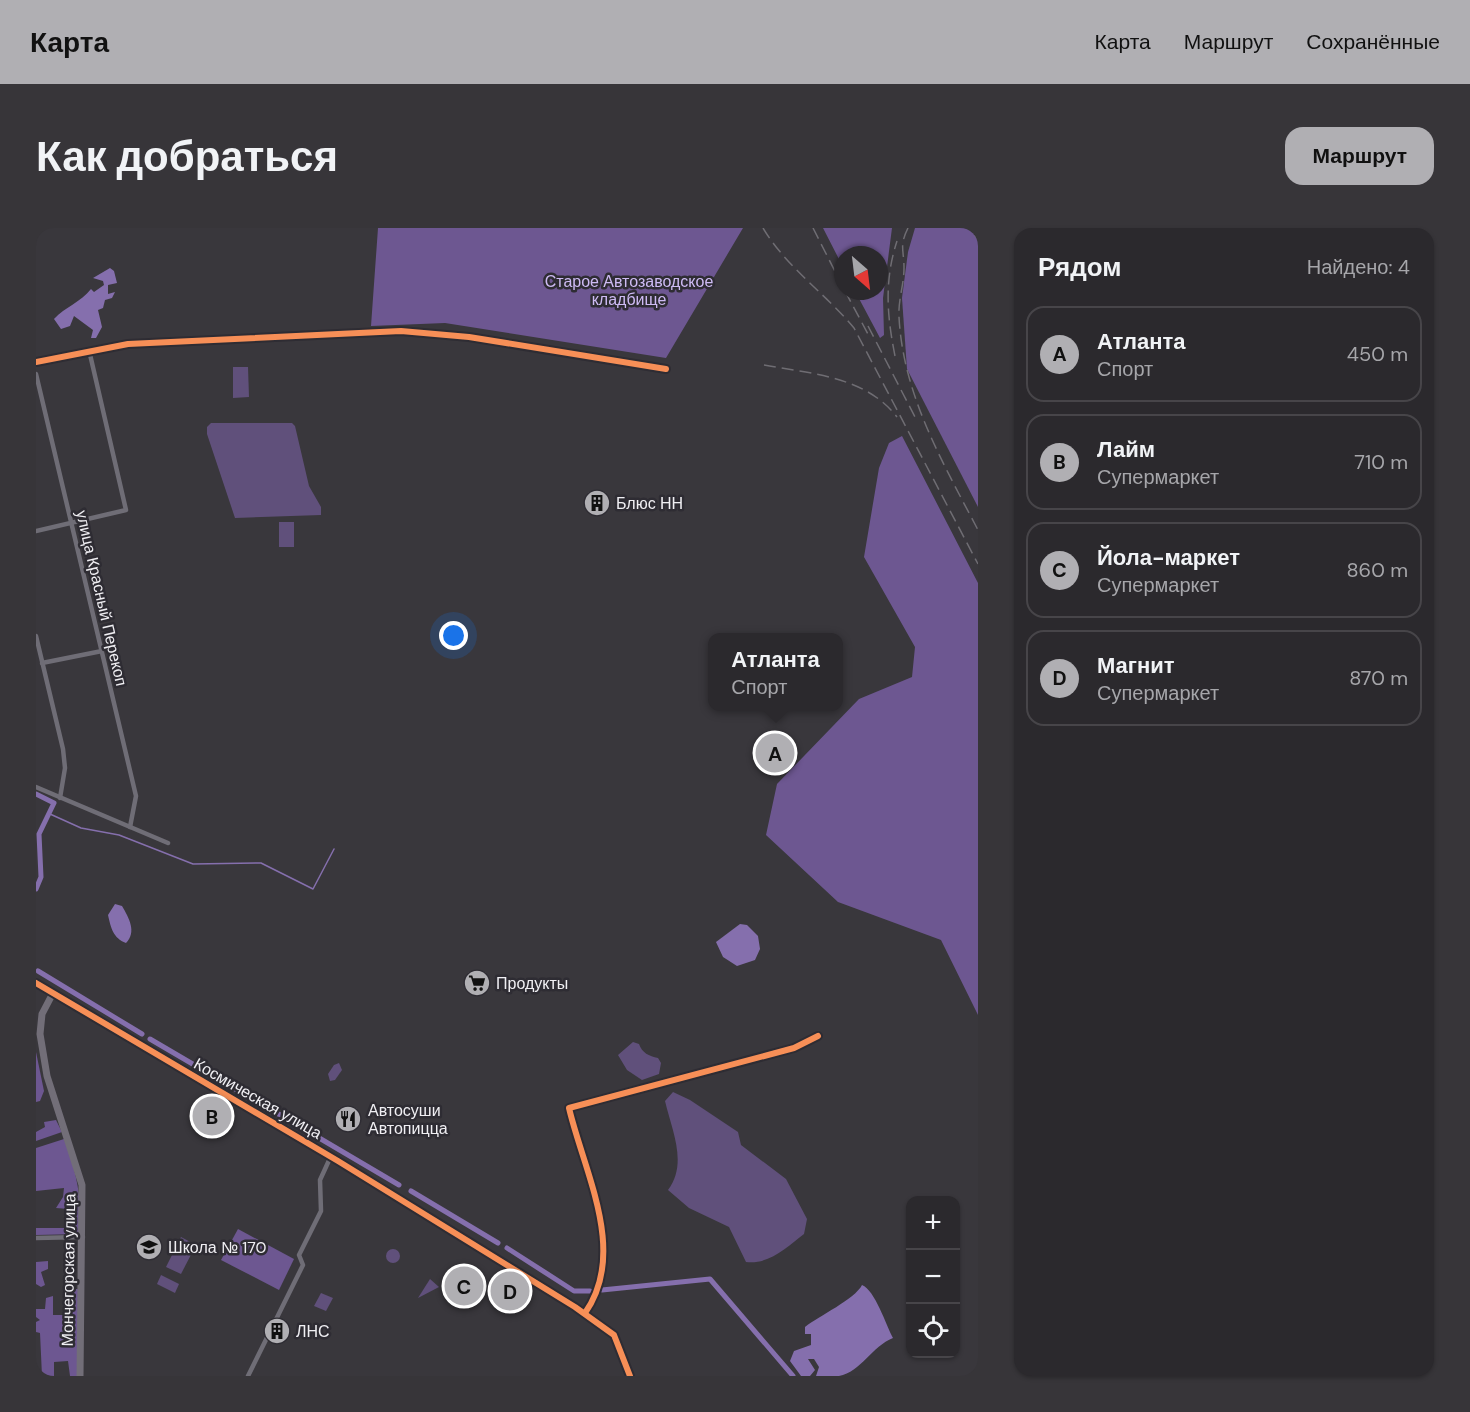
<!DOCTYPE html>
<html lang="ru">
<head>
<meta charset="utf-8">
<style>
  :root { --surface:#2b292d; --page:#373539; --text:#f1f3f6; --muted:#a6a6aa; --line:#474549; --accent:#b0afb3 }
  body { margin:0; font-family:"DM Sans",sans-serif; background:var(--page); color:var(--text) }
  .controls { position:absolute; right:18px; bottom:18px; display:grid; overflow:hidden; border-radius:12px; box-shadow:0 2px 4px #0004 }
  .controls button { width:54px; height:54px; display:grid; place-items:center; padding:0; border:0; border-bottom:2px solid var(--line); background:var(--surface); color:var(--text); font:30px sans-serif }
  .compass { position:absolute; left:798px; top:18px; width:54px; height:54px; border-radius:50%; background:var(--surface); box-shadow:0 2px 4px #0004; rotate:152deg }
  .you { position:absolute; left:418px; top:408px; width:21px; height:21px; margin:-15px; border:4px solid #fff; border-radius:50%; background:#1a73e8; box-shadow:0 0 0 9px #1a73e833 }
  .badge { display:grid; place-items:center; width:39px; height:39px; border-radius:50%; background:var(--accent); color:#111; font-size:20px; font-weight:700 }
  .pin { position:absolute; translate:-50% -50%; border:3px solid #fff; box-shadow:0 2px 6px #0006 }
  .popup { position:absolute; left:672px; top:405px; width:135px; height:78px; box-sizing:border-box; display:grid; place-content:center; border-radius:12px; background:var(--surface); filter:drop-shadow(0 2px 4px #0005); font-size:20px; white-space:nowrap; color:var(--muted) }
  .popup b { font-size:22px; color:var(--text) }
  .popup::after { content:''; position:absolute; left:50%; top:100%; margin-left:-12px; border:12px solid transparent; border-top-color:var(--surface) }
  .list { margin:0; padding:0; list-style:none }
  h2 { display:flex; justify-content:space-between; align-items:center; height:78px; margin:0; padding:0 24px; font-size:26px }
  h2 small { font-size:20px; font-weight:400; color:var(--muted) }
  .list li { display:grid; grid-template-columns:39px 1fr auto; gap:18px; align-items:center; box-sizing:border-box; height:96px; margin:0 12px 12px; padding:0 12px; border:2px solid var(--line); border-radius:18px }
  .list b { display:block; font-size:22px; white-space:nowrap }
  .list p { margin:0; font-size:20px; white-space:nowrap; color:var(--muted) }
  .list em { font-size:20px; font-style:normal; color:var(--muted) }
  .icon { flex:none; width:33px; height:33px; fill:none; stroke:currentColor; stroke-width:2; stroke-linecap:round; stroke-linejoin:round }
  .map { position:relative; flex:none; width:942px; height:1148px; overflow:hidden; border-radius:18px }
  header { display:flex; align-items:center; gap:36px; box-sizing:border-box; height:84px; padding:0 30px; background:var(--accent); color:#111 }
  header strong { font-size:28px }
  nav { display:flex; gap:33px; margin-inline-start:auto; font-size:21px }
  .intro { display:flex; align-items:center; justify-content:space-between; box-sizing:border-box; height:144px; padding:0 36px }
  h1 { margin:0; font-size:42px }
  .button { padding:15px 27px; border-radius:18px; background:var(--accent); color:#111; font-size:21px; font-weight:700 }
  main { display:flex; gap:36px; padding:0 36px }
  aside { flex:1; background:var(--surface); border-radius:18px; box-shadow:0 2px 4px #0004 }
  .map>svg:first-child { display:block }
</style>
</head>
<body>
<header>
<strong>Карта</strong>
<nav><a>Карта</a><a>Маршрут</a><a>Сохранённые</a></nav>
</header>
<div class="intro"><h1>Как добраться</h1><a class="button">Маршрут</a></div>
<main>
<div class="map">
<svg width="942" height="1148" viewBox="0 0 942 1148">
  <rect width="100%" height="100%" fill="#39373c"/>
  <g fill="#60507b">
    <path d="M197,139h15l1,30 -16,1z"/>
    <path d="M175,195h81l3,3 14,60 12,21v8l-86,3 -28,-84v-7z"/>
    <rect x="243" y="294" width="15" height="25"/>
    <path d="M597,814l6,2c3,9 10,12 19,14l3,5 -2,11 -17,6 -15,-10 -9,-15z"/>
    <path d="M303,835l3,7 -7,10 -5,1 -2,-7 6,-9z"/>
    <path d="M637,864l17,8 48,32 3,13 45,34 21,40 -3,15c-17,13 -35,31 -58,28l-17,-35 -40,-19 -21,-18c20,-27 4,-59 -3,-89z"/>
    <path d="M145,1009l15,8 -15,29 -15,-7z"/>
    <circle cx="357" cy="1028" r="7"/>
    <path d="M125,1047l18,9 -4,9 -18,-9z"/>
    <path d="M394,1051l9,8 -21,11z"/>
    <path d="M285,1065l12,5 -7,13 -12,-5z"/>
  </g>
  <g fill="#6d5791">
    <path d="M342,0h365l-77,130 -221,-35 -74,3z"/>
    <path d="M787,0h69l-9,70 1,37 -4,3 -25,-47h24v-36h-36v12z"/>
    <path d="M879,0h63v279l-71,-138 -5,-71 6,-46z"/>
    <path d="M866,208l76,147v432l-37,-75 -103,-38 -72,-67 11,-51 82,-85 53,-22 3,-30 -51,-90 15,-89 10,-25z"/>
    <path d="M0,824l8,39 -4,10 -4,1z"/>
    <path d="M20,892l6,12 -26,9v-9l9,-5 -1,-5z"/>
    <path d="M28,911c13,33 18,60 16,95l-44,1v-7h35l-2,-19 -13,-1 7,-11 1,-9 -28,3v-43z"/>
    <path d="M202,1001l56,30 -15,31 -58,-30z"/>
    <path d="M12,1033v8l-7,3 4,13 -4,2 -5,-3v-22z"/>
    <path d="M28,1061h16l-3,87h-7l-2,-15 -14,1v14h-12l-2,-43 -4,-1v-10l4,-2 -4,-3v-8h9l1,-11 7,-2v19h10z"/>
  </g>
  <g fill="#856fad">
    <path d="M74,40l4,3 3,12 -9,2v9l7,-2 -3,6 -7,2 -2,8 -5,2 4,17 -6,11h-5l2,-8 -19,-14 -4,10 -9,3 -7,-10c11,-12 27,-17 37,-30l3,3 10,-7 -1,-4 -10,-3z"/>
    <path d="M79,676l7,2c7,12 15,26 4,37 -13,-5 -15,-15 -18,-28z"/>
    <path d="M704,696l7,1 11,11 2,13 -5,11 -18,6 -14,-9 -7,-15z"/>
    <path d="M826,1057c13,5 24,40 31,53 -21,8 -32,34 -54,38 -7,0 -16,0 -23,0l3,-9 -5,-8h-6l7,11 -5,6h-9l-11,-15 4,-10 17,-6v-11h-6v-7c14,-11 50,-28 57,-42z"/>
  </g>
  <g fill="none" stroke-linecap="round" stroke-linejoin="round">
    <path stroke="#856fad" stroke-width="1.5" d="M14,586l31,14 38,7 74,29 68,-1 52,26 21,-40"/>
    <g stroke="#856fad" stroke-width="5">
      <path d="M0,566l18,9 -15,31 2,43 -5,12"/>
      <path d="M2,743l104,63"/>
      <path d="M114,811l104,61"/>
      <path d="M234,881l129,76"/>
      <path d="M375,963l87,52"/>
      <path d="M471,1020l67,43h16"/>
      <path d="M566,1062l108,-11 83,97"/>
    </g>
    <g stroke="#6f6d76" stroke-width="4.5">
      <path d="M0,134l92,-18 273,-13 68,6 197,32"/>
      <path d="M0,146l100,422 -6,31"/>
      <path d="M0,303l90,-21 -37,-160"/>
      <path d="M0,408l27,113 2,19 -5,30"/>
      <path d="M6,435l60,-12"/>
      <path d="M0,559l132,56"/>
      <path d="M0,1010l47,-1"/>
      <path d="M549,1085c43,-61 -1,-141 -16,-205l225,-60 24,-12"/>
      <path d="M212,1148l55,-111 -4,-10 22,-44 -1,-31 11,-24"/>
    </g>
    <g stroke="#726e78" stroke-width="7">
      <path d="M939,0l3,7"/>
      <path d="M0,755l302,178 237,146 39,28 16,41"/>
      <path d="M17,765l-11,21 -2,20 7,42 35,109 -2,191"/>
    </g>
    <g stroke="#6f6d73" stroke-width="1.5" stroke-dasharray="12 6" stroke-linecap="butt">
      <path d="M727,0c24,40 62,65 91,100l124,236"/>
      <path d="M777,0l30,59"/>
      <path d="M872,0c-9,18 -4,22 -4,40 0,17 -6,32 -5,49 4,78 44,146 79,213"/>
      <path d="M809,63l24,45"/>
      <path d="M832,98l47,91"/>
      <path d="M859,128c-8,-40 -11,-75 2,-115"/>
      <path d="M728,137c48,9 101,11 133,52"/>
    </g>
    <g stroke="#2e2c33" stroke-width="10">
      <g id="cycleway">
        <path d="M0,134l92,-18 273,-13 68,6 197,32"/>
        <path d="M0,755l302,178 237,146 39,28 16,41"/>
        <path d="M549,1085c43,-61 -1,-141 -16,-205l225,-60 24,-12"/>
      </g>
    </g>
    <use href="#cycleway" stroke="#f78f57" stroke-width="6"/>
  </g>
  <defs>
    <g id="building-disc" transform="scale(1.35)"><circle r="9.5" fill="#b0afb3" stroke="#2e2c33"/><path d="M-4-6H4V6H1V3H-1V6H-4ZM-2.5-4.3h1.7v1.8h-1.7ZM.8-4.3h1.7v1.8H.8ZM-2.5-1h1.7V.8h-1.7ZM.8-1h1.7V.8H.8Z" fill="#111"/></g>
    <g id="supermarket-disc" transform="scale(1.35)"><circle r="9.5" fill="#b0afb3" stroke="#2e2c33"/><path d="M-6-5.5h2.5l.6 2H6L4.5 2H-2.5L-4.4-4H-6ZM-1.5 3.2a1.3 1.3 0 1 0 .1 0ZM3 3.2a1.3 1.3 0 1 0 .1 0Z" fill="#111"/></g>
    <g id="restaurant-disc" transform="scale(1.35)"><circle r="9.5" fill="#b0afb3" stroke="#2e2c33"/><path d="M-5-6h1v4h1v-4h1v4h1v-4h1v5L-1.5 .5V6h-2V.5L-5-1ZM5-6V6H3V1.5H1.5Q1.5-4 5-6Z" fill="#111"/></g>
    <g id="school-disc" transform="scale(1.35)"><circle r="9.5" fill="#b0afb3" stroke="#2e2c33"/><path d="M0-5L7-2L0 1L-7-2ZM-4 1L0 2.5L4 1V4Q0 6-4 4Z" fill="#111"/></g>
  </defs>
  <g fill-rule="evenodd">
    <use href="#building-disc" x="561" y="275"/>
    <use href="#supermarket-disc" x="441" y="755"/>
    <use href="#restaurant-disc" x="312" y="891"/>
    <use href="#school-disc" x="113" y="1019"/>
    <use href="#building-disc" x="241" y="1103"/>
  </g>
  <g text-anchor="middle" stroke-width="5" stroke-linejoin="round" paint-order="stroke">
    <g font-size="16" fill="#cebbf4" stroke="#2e2c33">
      <text x="593" y="59">Старое Автозаводское<tspan x="593" dy="18">кладбище</tspan></text>
    </g>
    <g font-size="16" fill="#f0eff3" stroke="#2e2c33" text-anchor="start">
      <text x="580" y="281">Блюс НН</text>
      <text x="460" y="761">Продукты</text>
      <text x="332" y="888">Автосуши<tspan x="332" dy="18">Автопицца</tspan></text>
      <text x="132" y="1025">Школа № 170</text>
      <text x="260" y="1109">ЛНС</text>
    </g>
    <g font-size="16" fill="#f0eff3" stroke="#2e2c33">
      <text transform="translate(66 370) rotate(77)" y="6">улица Красный Перекоп</text>
      <text transform="translate(222 870) rotate(30)" y="6">Космическая улица</text>
      <text transform="translate(32 1042) rotate(-89)" y="6">Мончегорская улица</text>
    </g>
  </g>
</svg>
<div class="controls">
<button>+</button>
<button>−</button>
<button><svg class="icon" aria-label="locate" viewBox="0 0 24 24"><circle cx="12" cy="12" r="6"/><path d="M12 2v4M12 18v4M2 12h4M18 12h4"/></svg></button>
</div>
<svg class="compass" viewBox="-18 -18 36 36"><path d="M0-13l5 13h-10z" fill="#e53935"/><path d="M0 13l5-13h-10z" fill="#a6a6aa"/></svg>
<div class="you"></div>
<div class="pin badge" style="left:739px;top:525px">A</div>
<div class="popup"><b>Атланта</b>Спорт</div>
<div class="pin badge" style="left:176px;top:888px">B</div>
<div class="pin badge" style="left:428px;top:1058px">C</div>
<div class="pin badge" style="left:474px;top:1063px">D</div>
</div>
<aside>
<h2>Рядом<small>Найдено: 4</small></h2>
<ul class="list">
<li><span class="badge">A</span><div><b>Атланта</b><p>Спорт</p></div><em>450 m</em></li>
<li><span class="badge">B</span><div><b>Лайм</b><p>Супермаркет</p></div><em>710 m</em></li>
<li><span class="badge">C</span><div><b>Йола-маркет</b><p>Супермаркет</p></div><em>860 m</em></li>
<li><span class="badge">D</span><div><b>Магнит</b><p>Супермаркет</p></div><em>870 m</em></li>
</ul>
</aside>
</main>
</body>
</html>
